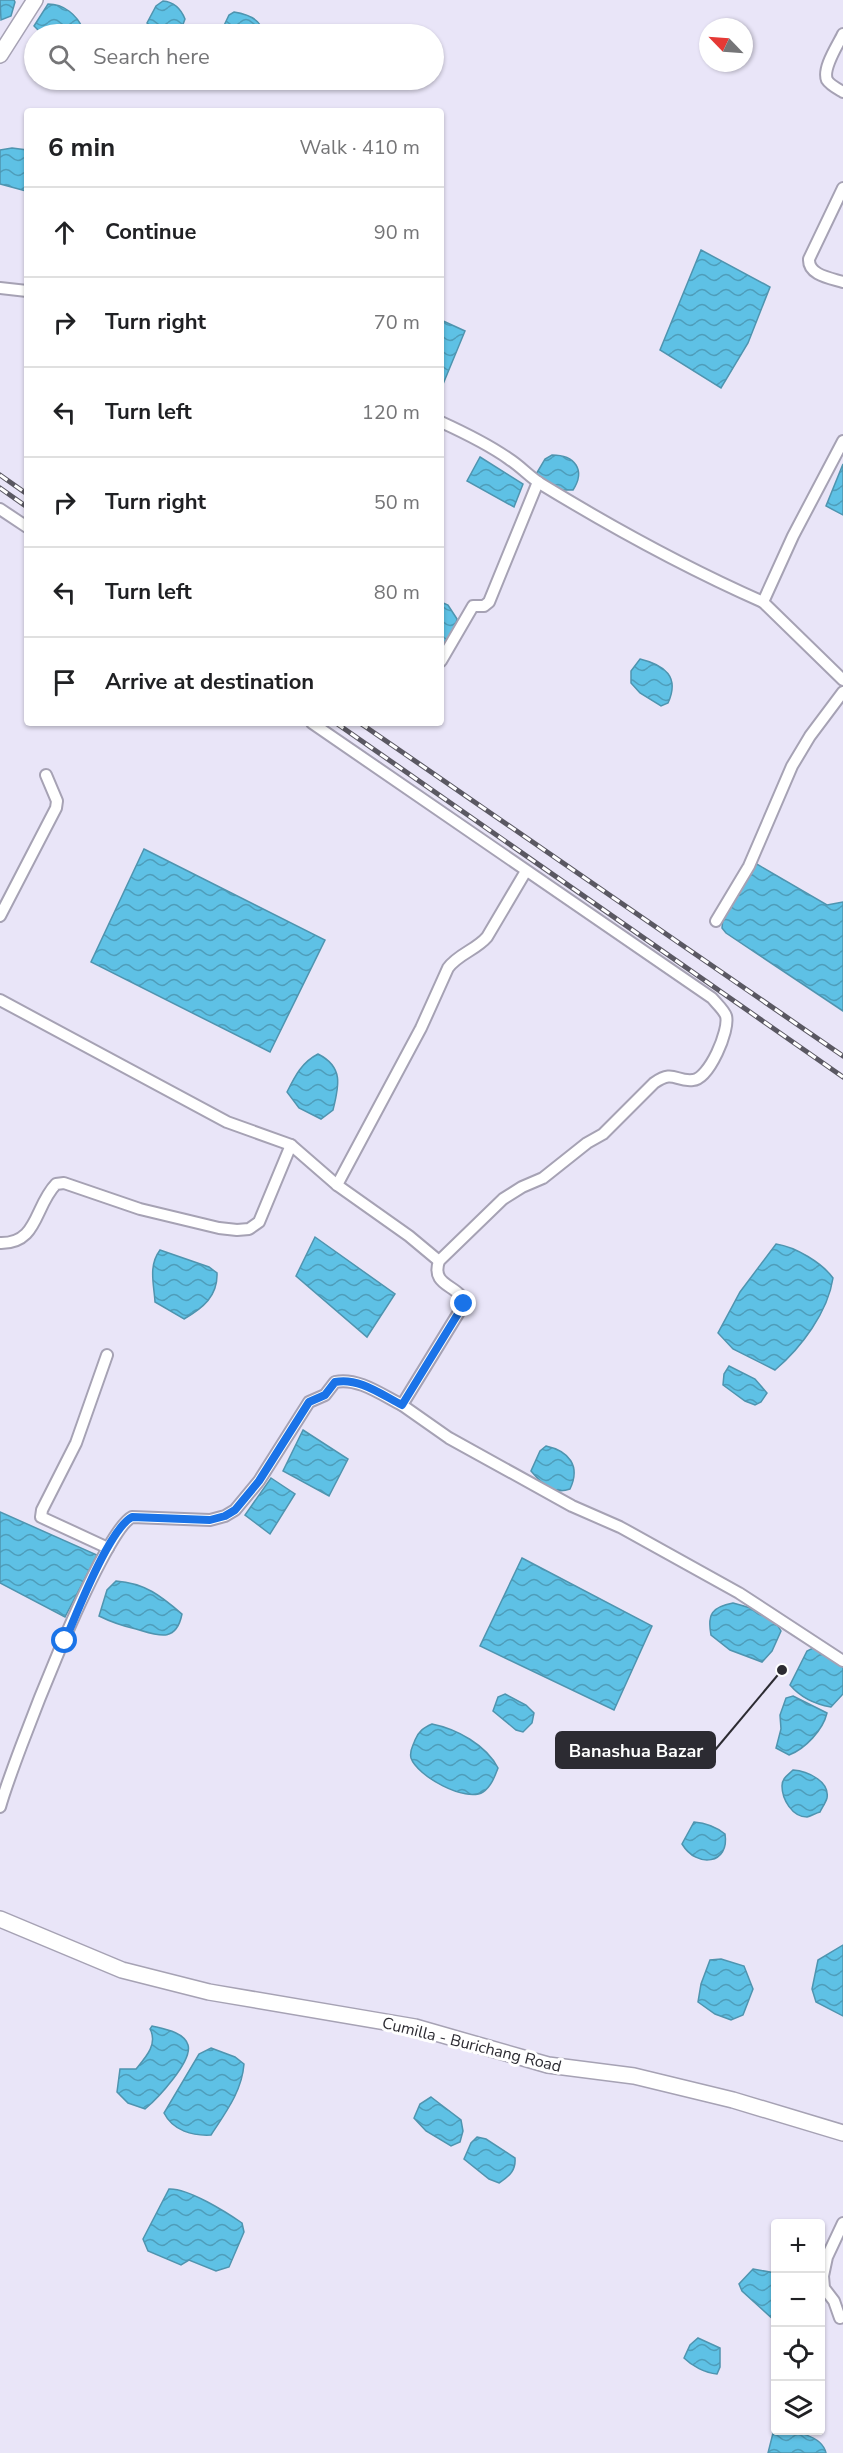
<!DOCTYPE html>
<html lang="en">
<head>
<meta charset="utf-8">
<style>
  :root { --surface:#fff; --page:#f6f6f6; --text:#202124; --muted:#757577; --line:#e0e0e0 }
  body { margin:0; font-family:"Nunito Sans",sans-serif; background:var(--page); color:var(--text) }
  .controls { position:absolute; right:18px; bottom:18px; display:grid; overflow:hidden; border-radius:6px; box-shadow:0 2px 4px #0004 }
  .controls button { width:54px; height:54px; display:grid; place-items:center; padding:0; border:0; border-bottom:2px solid var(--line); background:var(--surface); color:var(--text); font:30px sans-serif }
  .compass { position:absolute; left:699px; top:18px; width:54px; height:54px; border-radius:50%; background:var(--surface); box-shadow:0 2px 4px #0004; rotate:295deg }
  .stop { position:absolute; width:18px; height:18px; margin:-14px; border:4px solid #1a73e8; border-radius:50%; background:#fff }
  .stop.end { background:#1a73e8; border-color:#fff; box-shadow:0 2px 6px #0008 }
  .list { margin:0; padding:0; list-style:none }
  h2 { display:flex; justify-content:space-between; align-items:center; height:78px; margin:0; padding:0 24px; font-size:26px }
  h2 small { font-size:20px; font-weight:400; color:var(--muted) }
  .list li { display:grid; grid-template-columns:39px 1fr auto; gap:18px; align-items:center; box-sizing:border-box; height:90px; padding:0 24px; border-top:2px solid var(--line) }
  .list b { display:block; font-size:22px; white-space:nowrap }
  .list em { font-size:20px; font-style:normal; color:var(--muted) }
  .icon { flex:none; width:33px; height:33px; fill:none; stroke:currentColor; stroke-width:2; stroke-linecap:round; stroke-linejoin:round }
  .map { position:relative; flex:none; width:843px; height:2453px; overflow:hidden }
  .search { position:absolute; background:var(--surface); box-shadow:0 2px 4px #0004; left:24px; top:24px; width:420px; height:66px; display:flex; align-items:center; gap:15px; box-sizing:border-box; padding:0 21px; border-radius:33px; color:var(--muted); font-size:22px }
  .panel { position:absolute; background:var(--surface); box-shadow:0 2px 4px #0004; left:24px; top:108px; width:420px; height:618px; border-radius:6px }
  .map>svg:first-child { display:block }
</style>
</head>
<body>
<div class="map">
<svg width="843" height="2453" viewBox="0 0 843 2453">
  <defs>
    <pattern id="water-waves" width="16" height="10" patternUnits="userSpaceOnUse" patternTransform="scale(1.5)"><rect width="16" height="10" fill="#5ec1e5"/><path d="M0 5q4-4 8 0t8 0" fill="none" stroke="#4e9dba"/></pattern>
  </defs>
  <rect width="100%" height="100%" fill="#e9e5f8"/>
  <g fill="url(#water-waves)" stroke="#4f94af" stroke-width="1.5">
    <path d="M0,0h14l1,2 -4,14 -10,4z"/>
    <path d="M163,1c11,1 18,8 22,18l-3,8 -7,7h-12l-16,-11 9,-17z"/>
    <path d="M48,4c16,0 29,11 35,25l-2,5h-39l-8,-8z"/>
    <path d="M234,12c13,2 28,7 29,22h-43l9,-19z"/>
    <path d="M12,148l15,2 -1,41 -26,-7v-34z"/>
    <path d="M701,250l69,37 -22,56 -27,45 -61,-38z"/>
    <path d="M441,320l24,11 -24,58z"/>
    <path d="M552,455c23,0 34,15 21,35h-11l-27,-14 10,-17z"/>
    <path d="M480,457l43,27 -9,23 -47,-26z"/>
    <path d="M843,464v51l-17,-9z"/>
    <path d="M441,602l7,3 9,14 -3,13 -13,22z"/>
    <path d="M640,659c25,6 40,18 28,44l-7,3 -21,-13 -9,-10v-12z"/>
    <path d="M144,849l181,91 -55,112 -179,-90z"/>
    <path d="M755,863l72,42 16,-3v109l-117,-78 -4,-5 1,-11z"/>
    <path d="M318,1054c26,13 21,32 15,56l-12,9 -22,-11 -12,-16c8,-16 15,-30 31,-38z"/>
    <path d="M315,1237l80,57 -28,43 -71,-61z"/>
    <path d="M776,1244c20,3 46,19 57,34 -5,34 -32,70 -58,92l-42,-21 -15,-16 22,-41z"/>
    <path d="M160,1250l49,17 8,6c1,23 -14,35 -33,46l-29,-17c-1,-18 -7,-36 5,-52z"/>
    <path d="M729,1366l26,13 12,14 -6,9 -6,3 -10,-4 -22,-16 1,-11z"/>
    <path d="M303,1430l45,29 -19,37 -46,-25z"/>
    <path d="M546,1446c23,5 35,20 24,43 -17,6 -28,-5 -39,-18l9,-20z"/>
    <path d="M271,1478l24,16 -25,40 -25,-19z"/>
    <path d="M0,1512l97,43 -32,62 -65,-34z"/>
    <path d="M522,1558l130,68 -38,84 -134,-64z"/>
    <path d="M116,1581c29,2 45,15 66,33 -6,30 -25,21 -46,15 -13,-3 -25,-7 -37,-13l8,-26z"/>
    <path d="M733,1603c19,5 39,10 48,28l-9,20 -10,11 -32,-12 -19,-15c-4,-21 1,-28 22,-32z"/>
    <path d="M815,1647l28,15v32l-12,13c-17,-3 -30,-9 -41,-22l17,-34z"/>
    <path d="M505,1694l21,11 8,8 -2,10 -9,9 -7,-2 -23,-19 5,-14z"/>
    <path d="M793,1696l34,17c-4,17 -22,36 -38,42l-13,-7 5,-19 -1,-14 6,-17z"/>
    <path d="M432,1724c25,5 54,21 66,44 -3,8 -7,19 -15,24 -17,11 -66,-16 -72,-34 -2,-7 2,-12 4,-18 4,-9 8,-12 17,-16z"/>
    <path d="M793,1770c14,1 37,11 34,28 -1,4 -5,10 -7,14 -4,1 -9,4 -13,5 -15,0 -25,-18 -25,-31 0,-8 6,-11 11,-16z"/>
    <path d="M694,1822c12,1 21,4 31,12 5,30 -28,35 -43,10z"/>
    <path d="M843,1945v71l-27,-14 -4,-13 6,-29z"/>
    <path d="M721,1959l23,7 9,23 -10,26 -12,5 -16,-6 -17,-12 3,-18 9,-24z"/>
    <path d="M152,2026c12,3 32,6 36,19 5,16 -31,54 -43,64l-17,-6 -11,-11 3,-23h16c10,-12 22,-25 14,-40z"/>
    <path d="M211,2048l24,9 9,7c-2,27 -18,48 -33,71 -18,1 -38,-4 -47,-22l35,-59z"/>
    <path d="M431,2097l30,23 2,11 -3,11 -9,4 -25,-15 -12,-13 6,-14z"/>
    <path d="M477,2137l9,2 29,19c1,12 -5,18 -16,25l-10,-4 -25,-20 7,-16z"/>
    <path d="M169,2189c19,-1 57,23 73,34l2,9 -15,35 -13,4 -27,-11 -8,5 -33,-14 -5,-12z"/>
    <path d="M753,2269l22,4v48l-33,-30 -3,-7z"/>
    <path d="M698,2338l22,10v19l-3,7c-12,-1 -25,-8 -33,-16l6,-13z"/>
    <path d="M777,2431c16,-1 45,4 49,22h-58l5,-20z"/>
  </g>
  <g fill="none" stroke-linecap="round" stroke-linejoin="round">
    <g stroke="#a6a2b4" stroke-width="14">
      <g id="street">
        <path d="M843,34c-5,11 -21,34 -16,46 3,5 11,9 16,12"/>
        <path d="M843,188l-34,71c-1,16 21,19 34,23"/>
        <path d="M0,288l27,3"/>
        <path d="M441,422c24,11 47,22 68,37 11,7 21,18 32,25 72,44 145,84 222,118"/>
        <path d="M843,441l-50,95 -30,66 80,78"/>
        <path d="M0,509l27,18"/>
        <path d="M441,661l32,-55h11l5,-4 49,-120"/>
        <path d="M312,723l400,275c4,5 12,12 14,18 4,14 -17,63 -33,64 -18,2 -19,-11 -39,3l-51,51 -16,9 -44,35 -21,9 -19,12 -64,62c-9,27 22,23 25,43l-62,101 47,33 123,68 48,21 119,66 104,68"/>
        <path d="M0,916l56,-108 1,-7 -11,-26"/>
        <path d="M716,921l33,-55 43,-100 18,-30 33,-44"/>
        <path d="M0,1000l227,122 64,23 46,40 72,51 30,25"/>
        <path d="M337,1185l84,-157 27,-60c10,-14 28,-18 39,-31l39,-66"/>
        <path d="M0,1243c38,1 34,-36 56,-59l8,-1 76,26 79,19 18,2 12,-1 10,-7 32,-77"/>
        <path d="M107,1355l-31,88 -34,67 -1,7 67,31"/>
        <path d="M0,1807c12,-43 101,-275 132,-290l78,3 15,-4 10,-6 24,-29 50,-79 16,-7 10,-13c23,-5 47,13 67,23"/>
        <path d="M840,2318l-6,-17 -10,-13 -1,-12 4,-19 16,-34"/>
      </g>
    </g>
    <g stroke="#a6a2b4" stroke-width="18">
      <g id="secondary">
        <path d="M0,55l35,-55"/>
        <path d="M0,1919l122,51 87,22 206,35 133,38 86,11 99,24 110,33"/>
      </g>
    </g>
    <use href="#street" stroke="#fff" stroke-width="10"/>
    <use href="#secondary" stroke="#fff" stroke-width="15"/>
    <g stroke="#5a5862" stroke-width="5">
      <g id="rail">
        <path d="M0,475l27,19"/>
        <path d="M0,488l27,19"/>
        <path d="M336,723l507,354"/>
        <path d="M360,723l483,333"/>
      </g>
    </g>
    <use href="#rail" stroke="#fff" stroke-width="3" stroke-dasharray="9" stroke-linecap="butt"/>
  </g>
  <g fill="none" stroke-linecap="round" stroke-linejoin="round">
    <path stroke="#1a73e8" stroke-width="8" d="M65,1641c11,-26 44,-112 67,-124l78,3 15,-4 10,-6 24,-29 50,-79 16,-7 10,-13c24,-5 47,13 67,23l62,-101"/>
  </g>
  <g text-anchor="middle" stroke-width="6" stroke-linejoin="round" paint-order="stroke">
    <g font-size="16" fill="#2c2b32" stroke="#fff">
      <text transform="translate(472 2044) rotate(14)" y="6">Cumilla - Burichang Road</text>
    </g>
  </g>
  <path fill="none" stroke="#2c2b32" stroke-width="2" d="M782 1670L715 1750"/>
  <circle fill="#2c2b32" stroke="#fff" stroke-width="2" cx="782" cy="1670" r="6"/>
  <rect fill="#2c2b32" stroke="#2c2b32" stroke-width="2" x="556" y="1732" width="159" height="36" rx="6"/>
  <g font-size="18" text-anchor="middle" font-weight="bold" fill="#fff">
    <text x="636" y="1757">Banashua Bazar</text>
  </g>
</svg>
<div class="controls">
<button>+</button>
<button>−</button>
<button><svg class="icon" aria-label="locate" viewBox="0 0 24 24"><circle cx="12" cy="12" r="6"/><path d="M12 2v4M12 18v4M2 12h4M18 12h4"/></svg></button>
<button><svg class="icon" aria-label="layers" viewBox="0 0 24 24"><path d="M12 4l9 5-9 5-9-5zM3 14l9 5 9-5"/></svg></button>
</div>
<svg class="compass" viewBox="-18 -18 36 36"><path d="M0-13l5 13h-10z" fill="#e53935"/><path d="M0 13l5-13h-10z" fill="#757577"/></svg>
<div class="stop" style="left:65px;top:1641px"></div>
<div class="stop end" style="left:464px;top:1304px"></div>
<div class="search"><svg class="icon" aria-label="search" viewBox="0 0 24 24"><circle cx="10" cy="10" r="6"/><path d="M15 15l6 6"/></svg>Search here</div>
<section class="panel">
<h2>6 min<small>Walk · 410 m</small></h2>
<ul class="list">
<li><svg class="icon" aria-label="ahead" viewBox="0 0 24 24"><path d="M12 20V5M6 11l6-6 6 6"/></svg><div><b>Continue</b></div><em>90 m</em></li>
<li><svg class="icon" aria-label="right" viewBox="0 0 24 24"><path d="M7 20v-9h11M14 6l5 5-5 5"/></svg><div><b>Turn right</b></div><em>70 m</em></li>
<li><svg class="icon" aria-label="left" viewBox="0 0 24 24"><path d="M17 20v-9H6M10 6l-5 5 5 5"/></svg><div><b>Turn left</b></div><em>120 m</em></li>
<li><svg class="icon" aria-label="right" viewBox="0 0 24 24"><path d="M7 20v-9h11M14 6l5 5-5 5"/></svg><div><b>Turn right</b></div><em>50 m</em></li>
<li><svg class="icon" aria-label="left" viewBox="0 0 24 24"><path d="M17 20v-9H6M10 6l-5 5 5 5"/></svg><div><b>Turn left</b></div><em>80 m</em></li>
<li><svg class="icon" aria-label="arrive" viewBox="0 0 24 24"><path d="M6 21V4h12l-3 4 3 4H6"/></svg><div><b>Arrive at destination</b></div></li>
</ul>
</section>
</div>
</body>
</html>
